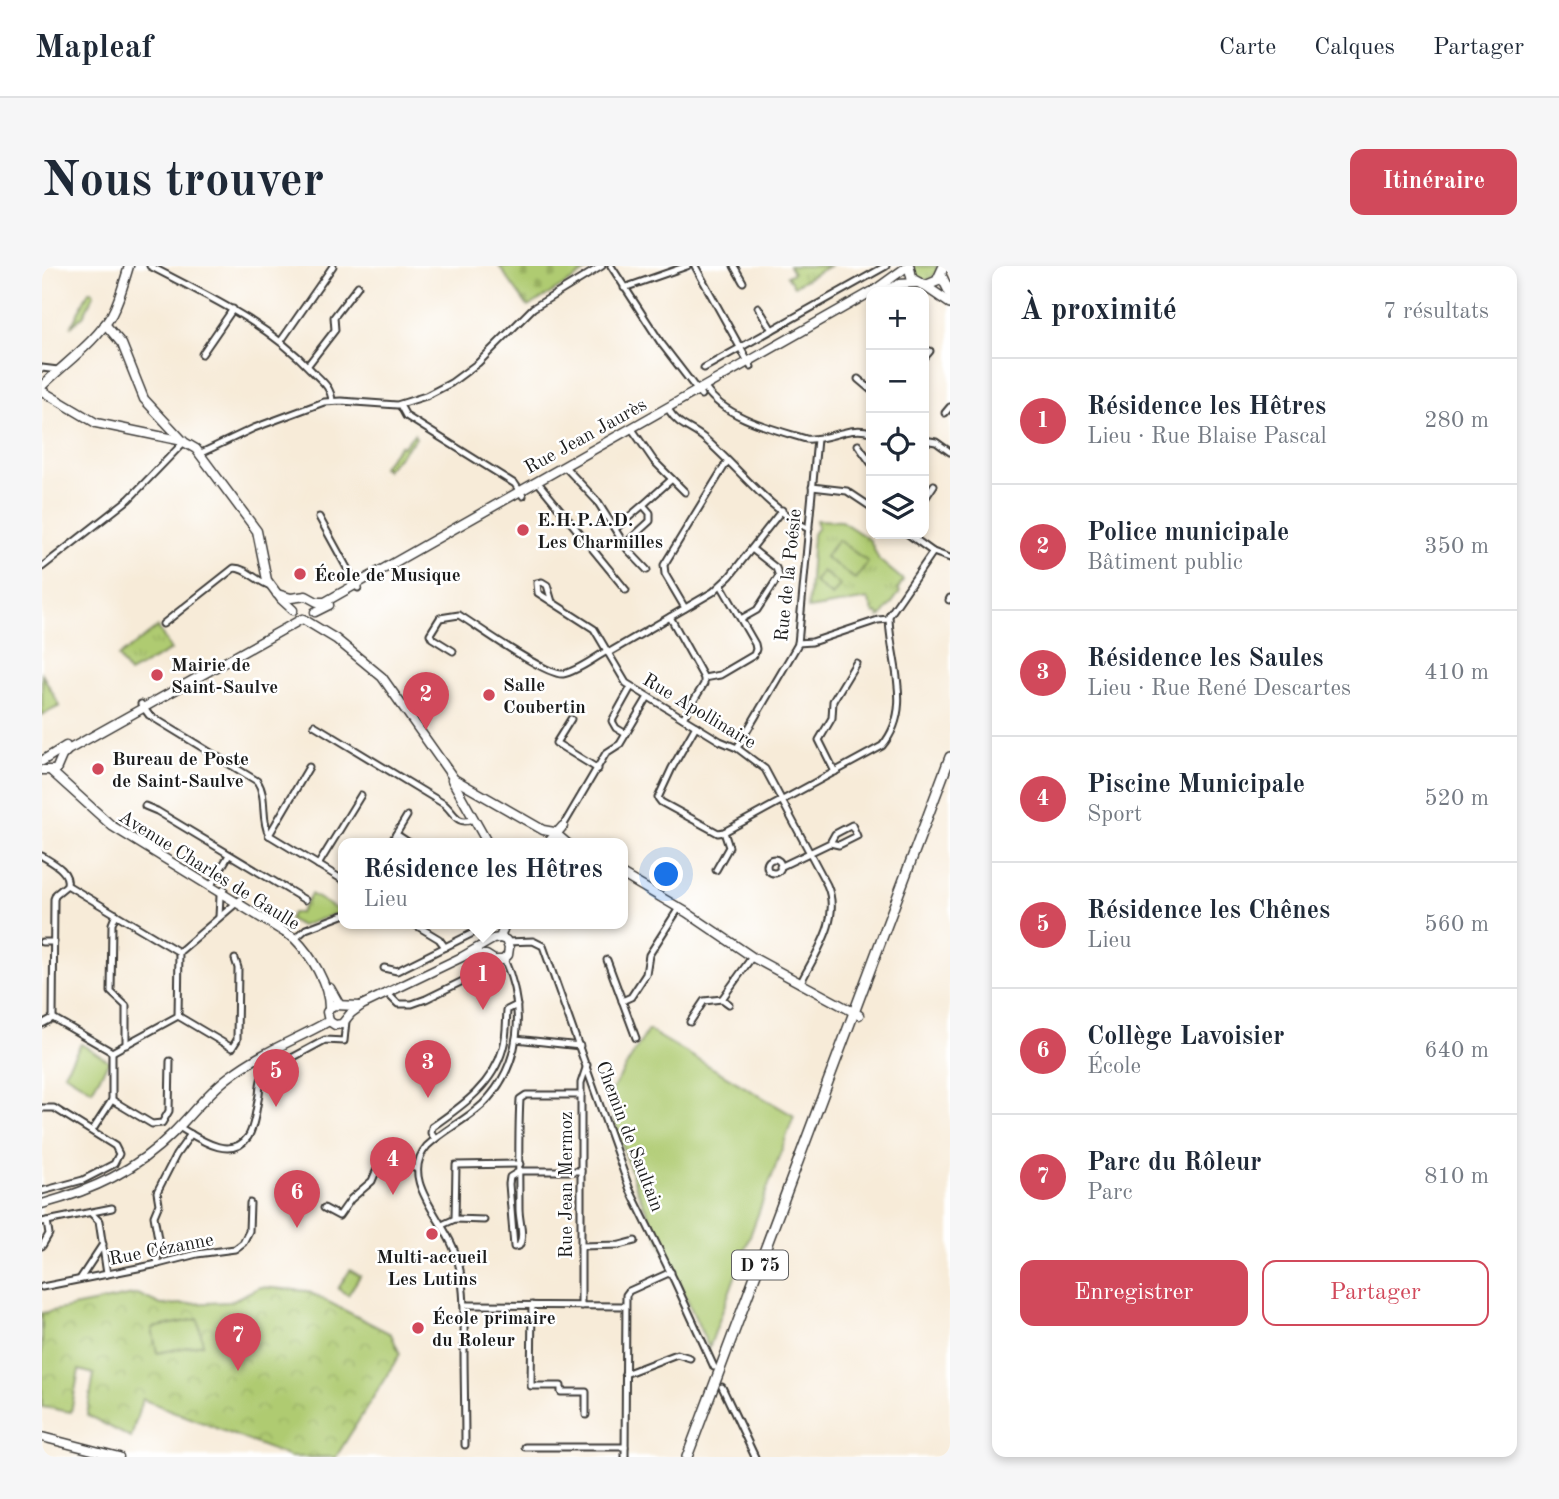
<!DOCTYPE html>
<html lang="fr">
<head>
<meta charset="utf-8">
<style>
  :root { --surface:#fff; --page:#f6f6f7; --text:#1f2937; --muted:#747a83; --line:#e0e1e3; --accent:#d1495b }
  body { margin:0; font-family:"Old Standard TT",serif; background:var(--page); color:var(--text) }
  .controls { position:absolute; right:21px; top:21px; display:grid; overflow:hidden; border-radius:14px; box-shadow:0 4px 10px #0003 }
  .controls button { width:63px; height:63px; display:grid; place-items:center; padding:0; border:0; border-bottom:2px solid var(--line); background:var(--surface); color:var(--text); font:35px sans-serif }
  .you { position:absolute; left:625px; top:609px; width:24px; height:24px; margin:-18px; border:5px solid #fff; border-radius:50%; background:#1a73e8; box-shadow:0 0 0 10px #1a73e833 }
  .badge { display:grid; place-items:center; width:46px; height:46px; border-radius:50%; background:var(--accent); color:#fff; font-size:23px; font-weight:700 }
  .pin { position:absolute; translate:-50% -58px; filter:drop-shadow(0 2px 4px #0008) }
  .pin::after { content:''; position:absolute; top:37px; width:24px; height:21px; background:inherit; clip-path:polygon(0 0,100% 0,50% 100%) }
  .popup { position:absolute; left:296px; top:572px; width:290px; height:91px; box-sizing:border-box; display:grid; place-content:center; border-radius:14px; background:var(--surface); filter:drop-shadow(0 2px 5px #0005); font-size:23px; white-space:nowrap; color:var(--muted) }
  .popup b { font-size:26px; color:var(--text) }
  .popup::after { content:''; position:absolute; left:50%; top:100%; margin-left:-14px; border:14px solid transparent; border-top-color:var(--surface) }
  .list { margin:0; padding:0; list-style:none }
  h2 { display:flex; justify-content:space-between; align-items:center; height:91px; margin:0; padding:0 28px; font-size:30px }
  h2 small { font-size:23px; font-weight:400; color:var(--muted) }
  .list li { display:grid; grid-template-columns:46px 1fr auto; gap:21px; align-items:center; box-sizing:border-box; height:126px; padding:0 28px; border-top:2px solid var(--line) }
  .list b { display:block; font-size:26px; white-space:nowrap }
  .list p { margin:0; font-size:23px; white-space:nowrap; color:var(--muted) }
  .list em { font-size:23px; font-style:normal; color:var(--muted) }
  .actions { display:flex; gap:14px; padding:21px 28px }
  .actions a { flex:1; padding:16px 0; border:2px solid var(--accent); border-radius:14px; text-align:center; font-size:24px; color:var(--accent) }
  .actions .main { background:var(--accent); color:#fff }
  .icon { flex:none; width:38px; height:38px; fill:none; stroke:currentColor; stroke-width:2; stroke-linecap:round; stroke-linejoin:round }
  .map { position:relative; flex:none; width:908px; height:1191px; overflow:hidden; border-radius:14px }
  header { display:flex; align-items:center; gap:42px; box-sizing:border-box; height:98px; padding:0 35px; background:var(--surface); border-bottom:2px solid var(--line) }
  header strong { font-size:33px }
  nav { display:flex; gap:38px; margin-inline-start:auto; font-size:24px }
  .intro { display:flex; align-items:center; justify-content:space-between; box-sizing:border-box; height:168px; padding:0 42px }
  h1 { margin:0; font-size:49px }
  .button { padding:18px 32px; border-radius:14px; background:var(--accent); color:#fff; font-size:24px; font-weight:700 }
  main { display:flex; gap:42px; padding:0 42px }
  aside { flex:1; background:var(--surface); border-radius:14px; box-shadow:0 4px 10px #0003 }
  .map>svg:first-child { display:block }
</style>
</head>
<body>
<header>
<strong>Mapleaf</strong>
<nav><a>Carte</a><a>Calques</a><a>Partager</a></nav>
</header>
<div class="intro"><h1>Nous trouver</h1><a class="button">Itinéraire</a></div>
<main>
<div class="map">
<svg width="908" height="1191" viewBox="0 0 908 1191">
  <defs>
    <pattern id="grass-tufts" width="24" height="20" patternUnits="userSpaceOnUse" patternTransform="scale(1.75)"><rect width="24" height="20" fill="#afcb71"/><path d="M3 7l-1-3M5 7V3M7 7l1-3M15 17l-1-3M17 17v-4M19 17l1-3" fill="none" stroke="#96ae61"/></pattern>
    <pattern id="cemetery-stones" width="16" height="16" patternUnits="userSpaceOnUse" patternTransform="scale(1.75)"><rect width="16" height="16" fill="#afcb71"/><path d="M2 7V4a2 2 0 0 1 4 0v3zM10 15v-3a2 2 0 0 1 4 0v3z" fill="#96ae61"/></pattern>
    <pattern id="park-crowns" width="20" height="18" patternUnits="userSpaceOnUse" patternTransform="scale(1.75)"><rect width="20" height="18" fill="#afcb71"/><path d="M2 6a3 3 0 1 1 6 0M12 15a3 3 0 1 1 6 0" fill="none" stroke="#96ae61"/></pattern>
  </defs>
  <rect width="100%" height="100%" fill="#fff"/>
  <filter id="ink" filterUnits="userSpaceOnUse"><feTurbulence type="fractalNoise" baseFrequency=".0143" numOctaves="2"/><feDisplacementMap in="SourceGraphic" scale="14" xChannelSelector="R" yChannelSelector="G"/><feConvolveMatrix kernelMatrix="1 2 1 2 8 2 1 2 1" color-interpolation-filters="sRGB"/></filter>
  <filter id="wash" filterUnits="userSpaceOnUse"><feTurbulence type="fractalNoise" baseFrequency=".00686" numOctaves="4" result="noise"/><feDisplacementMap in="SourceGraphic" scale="28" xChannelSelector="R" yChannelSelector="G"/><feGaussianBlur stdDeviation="1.57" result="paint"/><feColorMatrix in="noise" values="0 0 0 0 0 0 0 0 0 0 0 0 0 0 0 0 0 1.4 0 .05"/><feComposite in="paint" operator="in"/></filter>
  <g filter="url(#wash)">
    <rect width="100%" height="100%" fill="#f7ebd8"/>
    <g fill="url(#grass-tufts)" stroke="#667446" stroke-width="2">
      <path d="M747,0h40l-35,20 -7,-10 6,-3z"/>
      <path d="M871,0h24l-1,8 -7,6h-8l-7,-6z"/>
      <path d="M47,25h3l2,3 -10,21 -13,12z"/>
      <path d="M372,168l2,4 -29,31 -3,-2 2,4 -4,-4 18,-22 3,2z"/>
      <path d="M774,254l25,1 29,19 9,20 24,20 -5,9 2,3 -17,23 -4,2 -2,-4 -3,1 -6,-15 -60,10 5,-75 5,-7z"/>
      <path d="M116,361l13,23 -42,23 -11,-16z"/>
      <path d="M269,628l30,18 -40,14 -12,-7 3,-6h8z"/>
    </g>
    <path fill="url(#cemetery-stones)" stroke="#667446" stroke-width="2" d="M457,0h96l-67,41z"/>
    <path fill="url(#park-crowns)" stroke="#667446" stroke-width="2" d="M218,1021l47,4 84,43 9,20 -64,103h-46l-148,-58 -11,39 -44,-23 7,-41 -15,-4 -8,42 -29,-5v-94l96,-19 23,11 68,-3z"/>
    <g fill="#afcb71" stroke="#667446" stroke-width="2">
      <path d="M796,274l30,22 -13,17 -30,-22z"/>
      <path d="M780,305l18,14 -8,11 -18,-14z"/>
      <path d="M0,408l18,32 -18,9z"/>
      <path d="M606,764l146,86 -85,232 -72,-158 -30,-92z"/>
      <path d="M39,778l28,17 -17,29 -28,-17z"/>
      <path d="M308,1004l10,6 -12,19 -10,-6z"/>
      <path d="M156,1053l5,25 -46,9 -5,-25z"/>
    </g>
  </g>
  <g filter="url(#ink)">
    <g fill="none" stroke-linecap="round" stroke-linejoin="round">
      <g stroke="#3d3b38" stroke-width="9">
        <g id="street">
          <path d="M108,0c57,30 118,57 162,105 10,10 19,16 20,30"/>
          <path d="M569,0l50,77 40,52"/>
          <path d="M653,0l56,101"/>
          <path d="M692,0l9,16"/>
          <path d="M582,22l63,-22"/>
          <path d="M716,41l14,23"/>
          <path d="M239,75l52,-75"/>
          <path d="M160,88l31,-45"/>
          <path d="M882,92l6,-7"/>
          <path d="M266,99l27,-35 -1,-13 24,-31"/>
          <path d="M0,102l16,2"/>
          <path d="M662,102l182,-102"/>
          <path d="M816,113l13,11"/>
          <path d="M663,122c20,30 68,41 101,51 23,2 42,-14 65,-7"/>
          <path d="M358,139l6,11 109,68 8,12"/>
          <path d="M626,143c11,18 23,18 37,30 34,29 63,70 104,90"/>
          <path d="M903,147l5,-6"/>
          <path d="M590,163l22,32 31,31"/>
          <path d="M882,174l12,2 14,10"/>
          <path d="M816,179l13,18"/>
          <path d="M157,188l55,-26 70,-26 17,-1 56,4 29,-9 25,-13 27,-20 55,-55 69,-42"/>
          <path d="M523,201l32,34 31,49 19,20"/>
          <path d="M499,220l85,104"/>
          <path d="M770,221l35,4 24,16"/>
          <path d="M882,234l10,-15"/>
          <path d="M277,251l39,71"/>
          <path d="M573,263l28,-24"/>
          <path d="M866,268l25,18 17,6"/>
          <path d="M583,278l25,-23v-8l-7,-8 29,-26"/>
          <path d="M0,301l87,-68 55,-57"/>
          <path d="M907,334l1,-2"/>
          <path d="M510,336l-5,-17 -5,-3 -5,1 1,10 56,36 32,54 94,58 17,7 28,21 62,116c15,34 -12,69 -27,99"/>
          <path d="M643,342l-20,-34 -1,-9 63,-103"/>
          <path d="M628,351l34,61v6l-21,34"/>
          <path d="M699,353l16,-9 22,-34 -3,-8 -24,-19"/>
          <path d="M121,358l71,-56c13,0 23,14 37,18"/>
          <path d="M756,377l14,-1 66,-22 11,-1"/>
          <path d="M411,385l-21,-13 -2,-4 10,-16 19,-3c18,11 87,61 104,59 15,-3 31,-16 44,-23"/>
          <path d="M566,387l105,-61 17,-16 52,-66"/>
          <path d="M662,412l16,-3 34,-20 2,-6 -1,-5 -34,-59"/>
          <path d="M99,438l8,11 108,66c11,16 3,37 12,54"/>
          <path d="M529,453l-15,24 42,26"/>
          <path d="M272,459l130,79c11,9 12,22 30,15"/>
          <path d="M654,460l-24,42 -14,30 3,4 57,31 6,-1 158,-86c33,-39 7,-86 7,-130l44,-64"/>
          <path d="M584,468l-10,-6 -4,-7 19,-34"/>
          <path d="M695,482l61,-104 19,-205"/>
          <path d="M793,506l-16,-32 13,-22 1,-17 23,-38"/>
          <path d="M103,540l12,5 148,89"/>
          <path d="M521,560l43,-73 14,-9 28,-47"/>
          <path d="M354,568l15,10"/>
          <path d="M227,569l74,45"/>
          <path d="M227,569l40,-68"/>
          <path d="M348,578l17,-28"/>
          <path d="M0,590c11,7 28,15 25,29"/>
          <circle cx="732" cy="600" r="7"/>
          <path d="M276,599l43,-70"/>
          <path d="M738,601l50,-24 5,-9 17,-9 5,11 -18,9 -9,-2"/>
          <path d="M674,604l13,-23 -5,-15"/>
          <path d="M25,619l112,67 -1,64 -66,36 -59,-34 1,-119 2,-5z"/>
          <path d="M168,621l19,-32"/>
          <path d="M74,648l-4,10 -1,68 15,14v39"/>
          <path d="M177,651l1,-21 4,-7"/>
          <path d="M372,658l25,15 6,8"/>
          <path d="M253,673l11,-10 37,-14"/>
          <path d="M0,676h12"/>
          <path d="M465,676l26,-1 10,5 87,244 45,92 39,85"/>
          <path d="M137,686l62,-53"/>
          <path d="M565,694l29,78"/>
          <path d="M342,702l13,3 76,-38 11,-9"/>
          <path d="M345,727l11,11h14l14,-5 57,-28 6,-6 1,-7"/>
          <path d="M580,735l9,-4 15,-23 3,-19 30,-47"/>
          <path d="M687,738l-7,-5 30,-42"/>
          <path d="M136,750l54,32 5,-8 1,-72 -3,-9"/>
          <path d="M648,756l14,-21 18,-2"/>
          <path d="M0,758l11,-6"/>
          <path d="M474,773l64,7"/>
          <path d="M70,834l40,24 10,-1 7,-12 1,-50"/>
          <path d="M0,842h12l61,38 4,8 -5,10 -31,16 -41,11"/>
          <path d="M137,861c19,11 51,35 69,10 6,-9 8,-26 10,-37 3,-10 0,-18 6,-27l61,-33 19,1 2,-20"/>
          <path d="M50,865l20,-31v-48"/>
          <path d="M393,873l-4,-6 1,-6c30,-21 61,-42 71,-79 4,-13 3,-26 4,-38l10,-5"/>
          <path d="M334,889l41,14"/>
          <path d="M539,905h-61l-10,6 -1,7 5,63 5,-1c6,-10 0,-25 0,-37 0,-37 -1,-74 1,-110l6,-4h55"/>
          <path d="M282,942l15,8 12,-17 21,-18 10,-24"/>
          <path d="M49,947l8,8 8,53"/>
          <path d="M413,953l29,1"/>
          <path d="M0,956l70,-14"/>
          <path d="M400,959l13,-6 1,-54 64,-1"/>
          <path d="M0,980l7,-12 -2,-13"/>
          <path d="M539,980l39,-1 15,-4"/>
          <path d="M116,998l-2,-14 3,-6 -5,-28 5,-12 -2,-12 19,-37 15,-21"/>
          <path d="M38,1013l23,-35"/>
          <path d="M0,1021l116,-23 39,-10 38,-5 8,-6 6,-12 1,-28"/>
          <path d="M422,1039l161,1"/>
          <path d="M490,1039l-1,81h30v6h25v23"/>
          <path d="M539,1040v-223l6,-18"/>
          <path d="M583,1108l52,-20 13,4"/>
          <path d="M680,1121l33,70"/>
          <path d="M423,1179c0,-33 -1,-65 -1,-97 0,-33 2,-65 -9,-96 -11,-33 -57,-73 -28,-106 17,-16 39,-26 56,-42 39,-39 43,-97 21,-145"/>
          <path d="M483,1181h100"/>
          <path d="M583,1191l1,-162 3,-4 42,-19"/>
        </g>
      </g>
      <g stroke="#3d3b38" stroke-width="11">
        <g id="secondary">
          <path d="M830,26l36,-26"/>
          <path d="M840,26l17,-8 17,-1"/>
          <path d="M63,58l17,20 22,55 40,43 12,7 61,82 10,49 14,19 12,11"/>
          <path d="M0,120c23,-23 54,-44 70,-72 8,-15 12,-32 17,-48"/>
          <path d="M0,125l54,32 87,18"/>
          <path d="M235,328l14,4 15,-2 11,6h8l546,-310"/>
          <path d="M273,346l14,-7"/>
          <path d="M261,353l33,20 46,38 72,102 89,51 11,2 14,12"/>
          <path d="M0,495l24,-15"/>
          <path d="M0,504h14l6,-14 6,-6 234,-131"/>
          <path d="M9,505l61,55 182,112c17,17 35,46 35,70"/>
          <path d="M410,514l36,64"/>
          <path d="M505,578l16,-18"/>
          <path d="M581,609l63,37 68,46 105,57"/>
          <path d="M458,672l5,-14"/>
          <path d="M426,689h18l8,5h9l5,-5 1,-7 -3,-8 -6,-2"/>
          <path d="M288,722l9,16"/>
          <path d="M287,755l6,4 7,-1 9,-11 11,-8 100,-48 31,-18 7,-1"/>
          <path d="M287,755l-2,-9 6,-7 27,1"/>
          <path d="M0,938c51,-14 93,-33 131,-71 19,-19 35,-41 57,-57 31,-24 66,-36 99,-55"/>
          <path d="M0,1171l77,20"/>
        </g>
      </g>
      <g stroke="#3d3b38" stroke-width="12">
        <g id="primary">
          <path d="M867,0l3,13 13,7 12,-5 7,-15"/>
          <path d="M899,9l9,18"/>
          <path d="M883,20l25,17"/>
          <path d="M645,1191l263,-700"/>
        </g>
      </g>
      <use href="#street" stroke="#fff" stroke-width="5"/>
      <use href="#secondary" stroke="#fff" stroke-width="8"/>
      <use href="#primary" stroke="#fff" stroke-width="9"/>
    </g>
  </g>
  <g fill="#d1495b" stroke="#fff" stroke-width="2.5">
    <circle cx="481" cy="264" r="7"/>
    <circle cx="258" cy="308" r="7"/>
    <circle cx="115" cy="409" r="7"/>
    <circle cx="447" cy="429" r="7"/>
    <circle cx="56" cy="503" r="7"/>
    <circle cx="390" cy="968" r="7"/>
    <circle cx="376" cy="1062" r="7"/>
  </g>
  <g text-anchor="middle" stroke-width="5" stroke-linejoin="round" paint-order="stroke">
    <rect fill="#fff" stroke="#606060" stroke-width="2" x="690" y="984.5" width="56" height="29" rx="5"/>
    <g font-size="18" font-weight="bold" fill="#1c1c1c">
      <text x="718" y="1005">D 75</text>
    </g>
    <g font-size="19" fill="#1c1c1c" stroke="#fff">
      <text transform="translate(543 169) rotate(-29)" y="7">Rue Jean Jaurès</text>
      <text transform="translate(745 309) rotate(-84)" y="7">Rue de la Poésie</text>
      <text transform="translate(658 444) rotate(31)" y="7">Rue Apollinaire</text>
      <text transform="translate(168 603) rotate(32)" y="7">Avenue Charles de Gaulle</text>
      <text transform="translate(589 870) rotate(69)" y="7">Chemin de Saultain</text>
      <text transform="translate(523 919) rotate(-90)" y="7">Rue Jean Mermoz</text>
      <text transform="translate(119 982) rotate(-11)" y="7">Rue Cézanne</text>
    </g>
    <g font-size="19" font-weight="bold" fill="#1c1c1c" stroke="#fff" text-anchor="start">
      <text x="495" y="260">E.H.P.A.D.<tspan x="495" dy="22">Les Charmilles</tspan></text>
      <text x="272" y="315">École de Musique</text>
      <text x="129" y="405">Mairie de<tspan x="129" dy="22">Saint-Saulve</tspan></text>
      <text x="461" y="425">Salle<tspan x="461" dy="22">Coubertin</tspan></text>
      <text x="70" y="499">Bureau de Poste<tspan x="70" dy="22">de Saint-Saulve</tspan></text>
      <text x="390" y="997" text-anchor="middle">Multi-accueil<tspan x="390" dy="22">Les Lutins</tspan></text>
      <text x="390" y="1058">École primaire<tspan x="390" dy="22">du Roleur</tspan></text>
    </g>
  </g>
</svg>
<div class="controls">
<button>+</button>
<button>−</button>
<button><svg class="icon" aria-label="locate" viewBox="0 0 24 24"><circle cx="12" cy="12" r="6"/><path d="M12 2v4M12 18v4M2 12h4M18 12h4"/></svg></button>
<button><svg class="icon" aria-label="layers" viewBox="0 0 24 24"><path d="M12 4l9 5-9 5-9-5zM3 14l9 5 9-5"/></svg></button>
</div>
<div class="you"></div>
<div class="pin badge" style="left:441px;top:744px">1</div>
<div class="popup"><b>Résidence les Hêtres</b>Lieu</div>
<div class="pin badge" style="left:384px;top:464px">2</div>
<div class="pin badge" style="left:386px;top:832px">3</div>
<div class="pin badge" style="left:351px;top:929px">4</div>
<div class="pin badge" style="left:234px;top:841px">5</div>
<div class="pin badge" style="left:255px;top:962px">6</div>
<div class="pin badge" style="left:196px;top:1105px">7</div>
</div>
<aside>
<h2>À proximité<small>7 résultats</small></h2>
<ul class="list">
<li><span class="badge">1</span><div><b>Résidence les Hêtres</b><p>Lieu · Rue Blaise Pascal</p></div><em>280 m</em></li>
<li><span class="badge">2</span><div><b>Police municipale</b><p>Bâtiment public</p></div><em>350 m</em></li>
<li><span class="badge">3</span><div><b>Résidence les Saules</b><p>Lieu · Rue René Descartes</p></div><em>410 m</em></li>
<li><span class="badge">4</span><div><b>Piscine Municipale</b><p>Sport</p></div><em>520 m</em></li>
<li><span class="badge">5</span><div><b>Résidence les Chênes</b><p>Lieu</p></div><em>560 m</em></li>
<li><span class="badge">6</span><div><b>Collège Lavoisier</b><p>École</p></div><em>640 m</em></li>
<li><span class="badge">7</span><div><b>Parc du Rôleur</b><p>Parc</p></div><em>810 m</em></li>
</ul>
<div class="actions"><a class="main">Enregistrer</a><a>Partager</a></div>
</aside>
</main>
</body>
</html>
